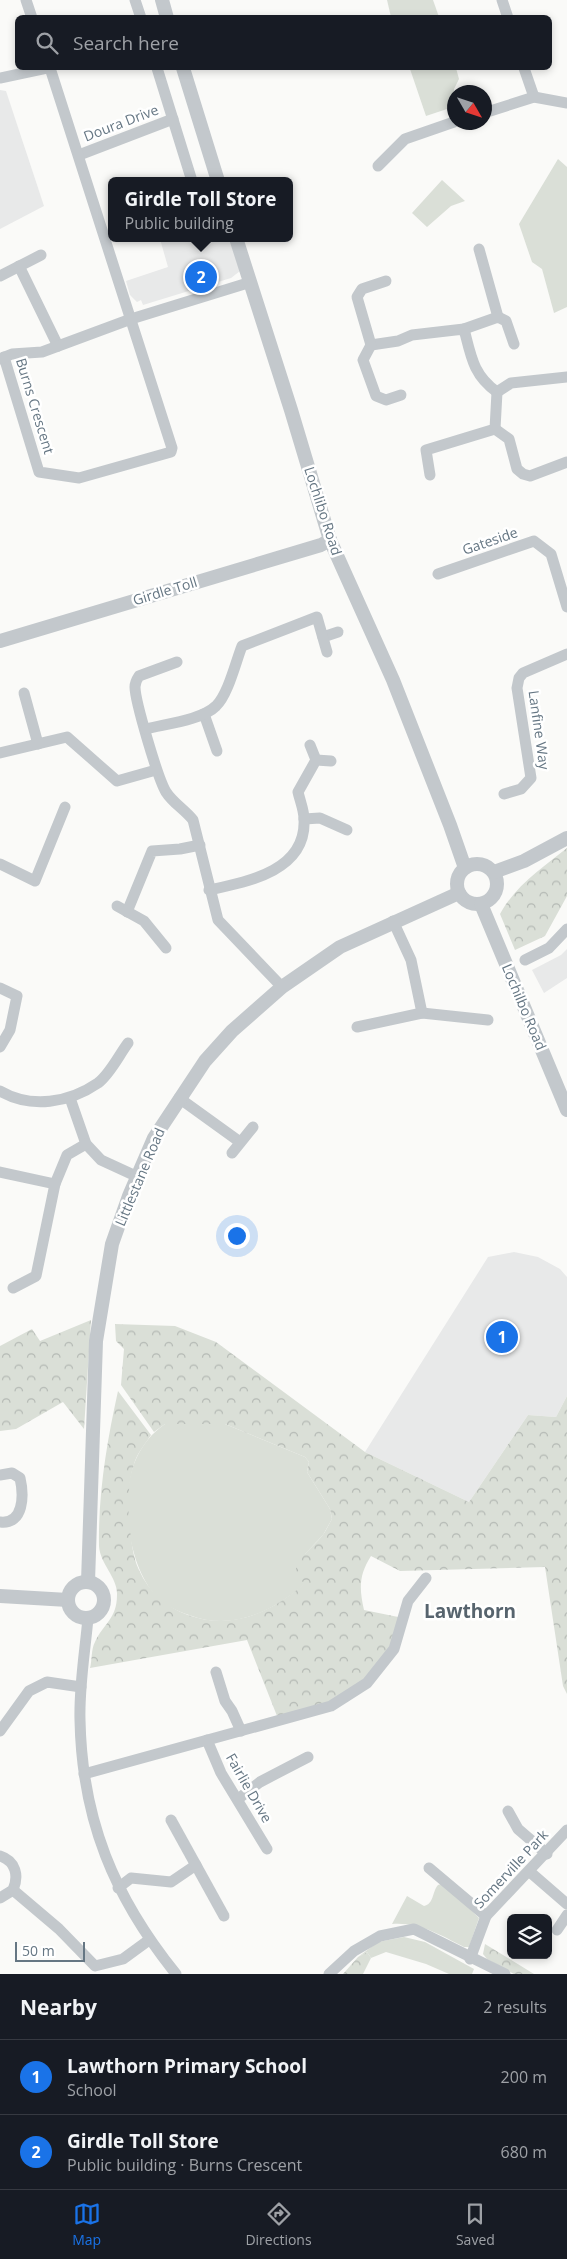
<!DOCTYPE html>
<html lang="en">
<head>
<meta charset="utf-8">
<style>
  :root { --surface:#171b24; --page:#242831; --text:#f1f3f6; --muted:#9ea1a6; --line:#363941; --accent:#1a73e8 }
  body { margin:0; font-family:"Open Sans",sans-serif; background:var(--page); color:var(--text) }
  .controls { position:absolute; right:15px; bottom:15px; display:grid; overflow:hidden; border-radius:8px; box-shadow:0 2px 8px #0003 }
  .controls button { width:45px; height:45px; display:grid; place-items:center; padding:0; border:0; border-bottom:1px solid var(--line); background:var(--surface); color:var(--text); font:25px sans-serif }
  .compass { position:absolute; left:447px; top:85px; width:45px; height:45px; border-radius:50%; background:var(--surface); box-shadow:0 2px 8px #0003; rotate:129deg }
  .scale { position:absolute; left:15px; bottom:12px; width:70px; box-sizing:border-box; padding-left:5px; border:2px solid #657683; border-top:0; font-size:14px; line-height:18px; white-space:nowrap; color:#657683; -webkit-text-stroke:4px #fff; paint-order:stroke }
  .you { position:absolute; left:236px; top:1235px; width:18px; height:18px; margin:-12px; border:4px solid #fff; border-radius:50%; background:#1a73e8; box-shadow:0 0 0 8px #1a73e833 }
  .badge { display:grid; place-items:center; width:32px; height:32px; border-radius:50%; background:var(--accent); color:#fff; font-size:16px; font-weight:700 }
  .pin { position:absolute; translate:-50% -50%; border:2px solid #fff; box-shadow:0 1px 5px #0006 }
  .popup { position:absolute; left:108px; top:177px; width:185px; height:65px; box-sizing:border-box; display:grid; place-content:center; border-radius:8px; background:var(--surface); filter:drop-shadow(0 1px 4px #0005); font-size:16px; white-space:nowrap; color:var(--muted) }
  .popup b { font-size:19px; color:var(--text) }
  .popup::after { content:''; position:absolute; left:50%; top:100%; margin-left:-10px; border:10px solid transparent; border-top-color:var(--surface) }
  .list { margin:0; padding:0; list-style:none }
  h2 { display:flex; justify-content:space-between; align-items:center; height:65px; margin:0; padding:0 20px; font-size:21px }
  h2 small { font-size:16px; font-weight:400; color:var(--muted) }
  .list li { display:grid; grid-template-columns:32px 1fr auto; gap:15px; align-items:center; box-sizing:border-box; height:75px; padding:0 20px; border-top:1px solid var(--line) }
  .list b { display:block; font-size:19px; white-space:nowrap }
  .list p { margin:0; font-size:16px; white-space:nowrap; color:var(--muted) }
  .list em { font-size:16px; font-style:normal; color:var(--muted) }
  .icon { flex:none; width:28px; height:28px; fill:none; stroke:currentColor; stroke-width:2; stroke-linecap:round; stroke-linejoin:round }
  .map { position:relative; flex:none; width:567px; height:1974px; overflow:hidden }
  .search { position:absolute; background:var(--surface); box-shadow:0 2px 8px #0003; left:15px; right:15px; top:15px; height:55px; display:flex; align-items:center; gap:12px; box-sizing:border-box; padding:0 18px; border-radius:8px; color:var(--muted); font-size:19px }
  .sheet { height:215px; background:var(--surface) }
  nav { display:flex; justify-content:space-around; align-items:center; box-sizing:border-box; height:70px; border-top:1px solid var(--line); background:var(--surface); font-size:14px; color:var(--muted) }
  nav a { display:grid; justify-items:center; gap:2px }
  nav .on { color:var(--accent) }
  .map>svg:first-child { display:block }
</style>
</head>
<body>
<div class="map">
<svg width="567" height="1974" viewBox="0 0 567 1974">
  <defs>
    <pattern id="forest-crowns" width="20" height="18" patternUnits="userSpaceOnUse" patternTransform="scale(1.25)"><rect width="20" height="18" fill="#dadfd7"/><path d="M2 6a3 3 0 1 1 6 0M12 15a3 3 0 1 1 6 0" fill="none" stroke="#b4b9b4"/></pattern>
  </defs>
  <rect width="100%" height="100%" fill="#fafaf8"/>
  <g fill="#e8e9e9">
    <path d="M0,90l6,1 38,115 -44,23z"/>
    <path d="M163,238h66l11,33 -9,7 -88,27 -2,-5 -4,2 -7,-7 -4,-14 42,-14 -8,-28z"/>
    <path d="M567,949v29l-23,15 -12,-23 29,-15z"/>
    <path d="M514,1252l24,5 22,12 7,8v119l-11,21 -28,-2 -59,87 -104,-50 123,-195z"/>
  </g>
  <g fill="#dadfd7">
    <path d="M387,0h46l6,17h-48z"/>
    <path d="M407,68h49l3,11 -5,10v25l-2,1 -2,-7 -24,8 -16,-47z"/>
    <path d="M558,159l9,8v140l-13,6 -12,-44 -10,-7 -13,-38z"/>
    <path d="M442,180l23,21 -14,5 -24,21 -15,-14z"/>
    <path d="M165,1424h60l80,33 4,5 -2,10 23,37 2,10 -9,16 -18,19 2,28c-33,29 -74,50 -118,33 -12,-4 -24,-9 -33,-19 -28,-30 -37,-100 -20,-137 7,-15 16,-26 29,-35z"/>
    <path d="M444,1883l35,35 -10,29h-5c-24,-12 -44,-25 -72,-23l15,-28 17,10c10,-2 8,-14 14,-21z"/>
    <path d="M404,1937l21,5 49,27 -2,5h-23l-23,-10 -40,-12 -15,6 -4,-6 -9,5 20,-15z"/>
  </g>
  <g fill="url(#forest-crowns)">
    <path d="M567,848v48l-22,40 -30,14 -15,-36c16,-29 42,-46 67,-66z"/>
    <path d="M91,1320l-7,109 -21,-27 -47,27 -16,2v-85l32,-17 8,12z"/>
    <path d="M115,1324l60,2 41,16 149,110 104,50 59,-87 28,2 11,-21v298l-4,-8 -18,-119 -145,4 -29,-15c-12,19 -12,32 -7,54l39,8 -9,31 -27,34 -36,23 -52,15 -32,-81 -157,28c2,-7 1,-19 5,-26 8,-18 22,-23 22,-47 1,-17 -17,-31 -18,-49 -1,-52 8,-105 19,-155l33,44c-5,8 -13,17 -16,26 -7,20 -7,39 -6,60 2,15 3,35 10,49 10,22 27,37 49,45 44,16 85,-3 118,-33l-10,-1c-5,-20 15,-31 26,-45 4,-5 7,-12 10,-17l-2,-10 -23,-37 2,-10 -4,-5 -80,-33h-60l-11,8 -33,-47 3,-36 -8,-8z"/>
    <path d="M485,1944l49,30h-20l-27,-15 -4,-5z"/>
    <path d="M367,1952l4,6 -8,16h-20l15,-17z"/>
  </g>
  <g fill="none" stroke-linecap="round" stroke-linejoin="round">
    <g stroke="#c3c8cc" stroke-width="11">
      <path d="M26,0l6,18"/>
      <path d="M135,0l6,18"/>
      <path d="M502,0l6,18"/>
      <path d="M157,68l35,113"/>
      <path d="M524,68l10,29"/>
      <path d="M0,78l47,-10"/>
      <path d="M484,113l50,-16 33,6"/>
      <path d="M79,155l94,-36"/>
      <path d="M378,166l27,-27 49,-17"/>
      <path d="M479,249l19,68"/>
      <path d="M19,266l39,80"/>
      <path d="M0,276l41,-21"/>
      <path d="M464,329l34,-12 8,4 8,23"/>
      <path d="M371,345l27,-4 14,-6 52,-6c7,27 9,46 33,63"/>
      <path d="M371,345l-14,-48 5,-8 24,-8"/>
      <path d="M371,345l-8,15 13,36 10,4 15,-5"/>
      <path d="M4,357l35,115 40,6 92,-26 1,-4 -122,-380"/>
      <path d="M0,359l12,-5 30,-2 89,-33 120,-37"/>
      <path d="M497,392l14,-9 56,-6"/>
      <path d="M495,429l14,10 8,30 6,5 7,2 37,-14"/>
      <path d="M430,475l-4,-25 69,-21 2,-37"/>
      <path d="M438,574l96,-33 17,13 16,53"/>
      <path d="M323,637l15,-5"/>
      <path d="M177,662l-38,14c-2,3 -4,7 -4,11 0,14 23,92 31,105 7,11 18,17 27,28l25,100 64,67"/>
      <path d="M24,693l14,51"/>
      <path d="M204,714l13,37"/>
      <path d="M146,729c19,-5 56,-9 70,-23 12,-11 20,-45 26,-60l75,-29 10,35"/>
      <path d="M310,745l6,15"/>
      <path d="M0,753l67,-16 50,44 39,-11"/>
      <path d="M504,794l17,-5 10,-11 -14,-90 2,-10 4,-5 44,-19"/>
      <path d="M304,819l16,-1 27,12"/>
      <path d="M0,864l35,17 30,-74"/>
      <path d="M209,890c38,-8 98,-19 95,-71 0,-9 -4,-18 -6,-27l18,-32 15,1"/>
      <path d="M117,906l27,15 22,27"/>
      <path d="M127,912l25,-61 28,-2 20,-4"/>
      <path d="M525,960l24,-12 18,-19"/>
      <path d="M0,988l17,8 -7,34 -10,17"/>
      <path d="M422,1013l66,7"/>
      <path d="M357,1027l65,-14 -11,-53 -18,-39"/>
      <path d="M0,1091c31,18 69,12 98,-8 12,-9 21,-28 30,-40"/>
      <path d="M70,1098l16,46 15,16 37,17"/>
      <path d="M179,1098l61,44"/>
      <path d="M232,1153l21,-26"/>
      <path d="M0,1172l55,12"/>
      <path d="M13,1288l23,-12 19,-92 12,-29 19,-11"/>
      <path d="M0,1475l12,-2 8,5c4,17 4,47 -20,44"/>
      <path d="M88,1618c-3,34 -9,68 -8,102 2,100 34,177 96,254"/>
      <path d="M216,1672l9,29 7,10 9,20"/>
      <path d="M0,1731l29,-40 18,-9 34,5"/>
      <path d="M207,1740l14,33 46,76"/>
      <path d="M84,1774l247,-68 36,-23 27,-34 14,-48 18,-23"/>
      <path d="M238,1799l22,-17 48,-25"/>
      <path d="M508,1811l10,18 29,25"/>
      <path d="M171,1820l53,96"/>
      <path d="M0,1856c16,5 19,20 13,34l-13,8"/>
      <path d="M429,1868l57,48"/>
      <path d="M530,1872l37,32"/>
      <path d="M118,1888l13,-10 40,4 25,-17"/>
      <path d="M13,1890l46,39 36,37 28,-7 26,-19"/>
      <path d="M557,1930l10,-15"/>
      <path d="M470,1959l16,-43 81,-86"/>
      <path d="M329,1974l25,-23 26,-15 34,-7 91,45"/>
    </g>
    <g stroke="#c3c8cc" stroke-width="14">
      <path d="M162,0l5,18"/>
      <path d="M183,68l35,113"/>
      <path d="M236,238l55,172 39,130 63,140 57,145 15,43"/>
      <path d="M0,641l321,-96 9,-5"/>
      <circle cx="477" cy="884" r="20"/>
      <path d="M494,872l30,-11 43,-23"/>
      <path d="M481,904l86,206"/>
      <circle cx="86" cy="1600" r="18"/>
      <path d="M88,1582l8,-241 16,-97 17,-48 25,-58 51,-77 27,-30 50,-44 58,-40 119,-54"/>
      <path d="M0,1596l68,4"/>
    </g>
  </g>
  <g text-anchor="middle" stroke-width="5" stroke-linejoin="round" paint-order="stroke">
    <g font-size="14" fill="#657683" stroke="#fff">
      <text transform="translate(121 123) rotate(-21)" y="5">Doura Drive</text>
      <text transform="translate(35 406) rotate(73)" y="5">Burns Crescent</text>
      <text transform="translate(323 511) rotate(72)" y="5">Lochlibo Road</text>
      <text transform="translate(490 541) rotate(-19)" y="5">Gateside</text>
      <text transform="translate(165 591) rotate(-17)" y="5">Girdle Toll</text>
      <text transform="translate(539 730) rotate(82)" y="5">Lanfine Way</text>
      <text transform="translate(524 1007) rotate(67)" y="5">Lochilbo Road</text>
      <text transform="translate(140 1177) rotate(-67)" y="5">Littlestane Road</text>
      <text transform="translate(249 1788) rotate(60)" y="5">Fairlie Drive</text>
      <text transform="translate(511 1869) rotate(-47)" y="5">Somerville Park</text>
    </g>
    <g font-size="19" font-weight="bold" fill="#57646e" stroke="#fff">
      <text x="470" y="1618">Lawthorn</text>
    </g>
  </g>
</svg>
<div class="controls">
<button><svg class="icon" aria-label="layers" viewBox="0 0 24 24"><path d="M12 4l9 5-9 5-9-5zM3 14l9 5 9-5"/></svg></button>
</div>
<svg class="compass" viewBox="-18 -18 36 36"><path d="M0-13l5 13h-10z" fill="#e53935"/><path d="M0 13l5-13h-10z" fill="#9ea1a6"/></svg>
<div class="scale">50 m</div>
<div class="you"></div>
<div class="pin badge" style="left:502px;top:1337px">1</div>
<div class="pin badge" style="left:201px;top:277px">2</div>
<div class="popup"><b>Girdle Toll Store</b>Public building</div>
<div class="search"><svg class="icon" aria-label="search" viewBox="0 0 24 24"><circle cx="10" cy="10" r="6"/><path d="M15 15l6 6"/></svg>Search here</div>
</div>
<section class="sheet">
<h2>Nearby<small>2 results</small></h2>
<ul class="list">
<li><span class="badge">1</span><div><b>Lawthorn Primary School</b><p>School</p></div><em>200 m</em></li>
<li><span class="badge">2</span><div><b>Girdle Toll Store</b><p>Public building · Burns Crescent</p></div><em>680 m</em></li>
</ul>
</section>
<nav>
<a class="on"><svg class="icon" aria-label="map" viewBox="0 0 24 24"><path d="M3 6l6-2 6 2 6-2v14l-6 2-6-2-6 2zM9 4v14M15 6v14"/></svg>Map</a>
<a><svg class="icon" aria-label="directions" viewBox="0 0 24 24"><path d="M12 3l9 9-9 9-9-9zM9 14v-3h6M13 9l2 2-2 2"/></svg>Directions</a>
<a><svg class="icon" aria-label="saved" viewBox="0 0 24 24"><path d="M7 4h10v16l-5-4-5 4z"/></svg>Saved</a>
</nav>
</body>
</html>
